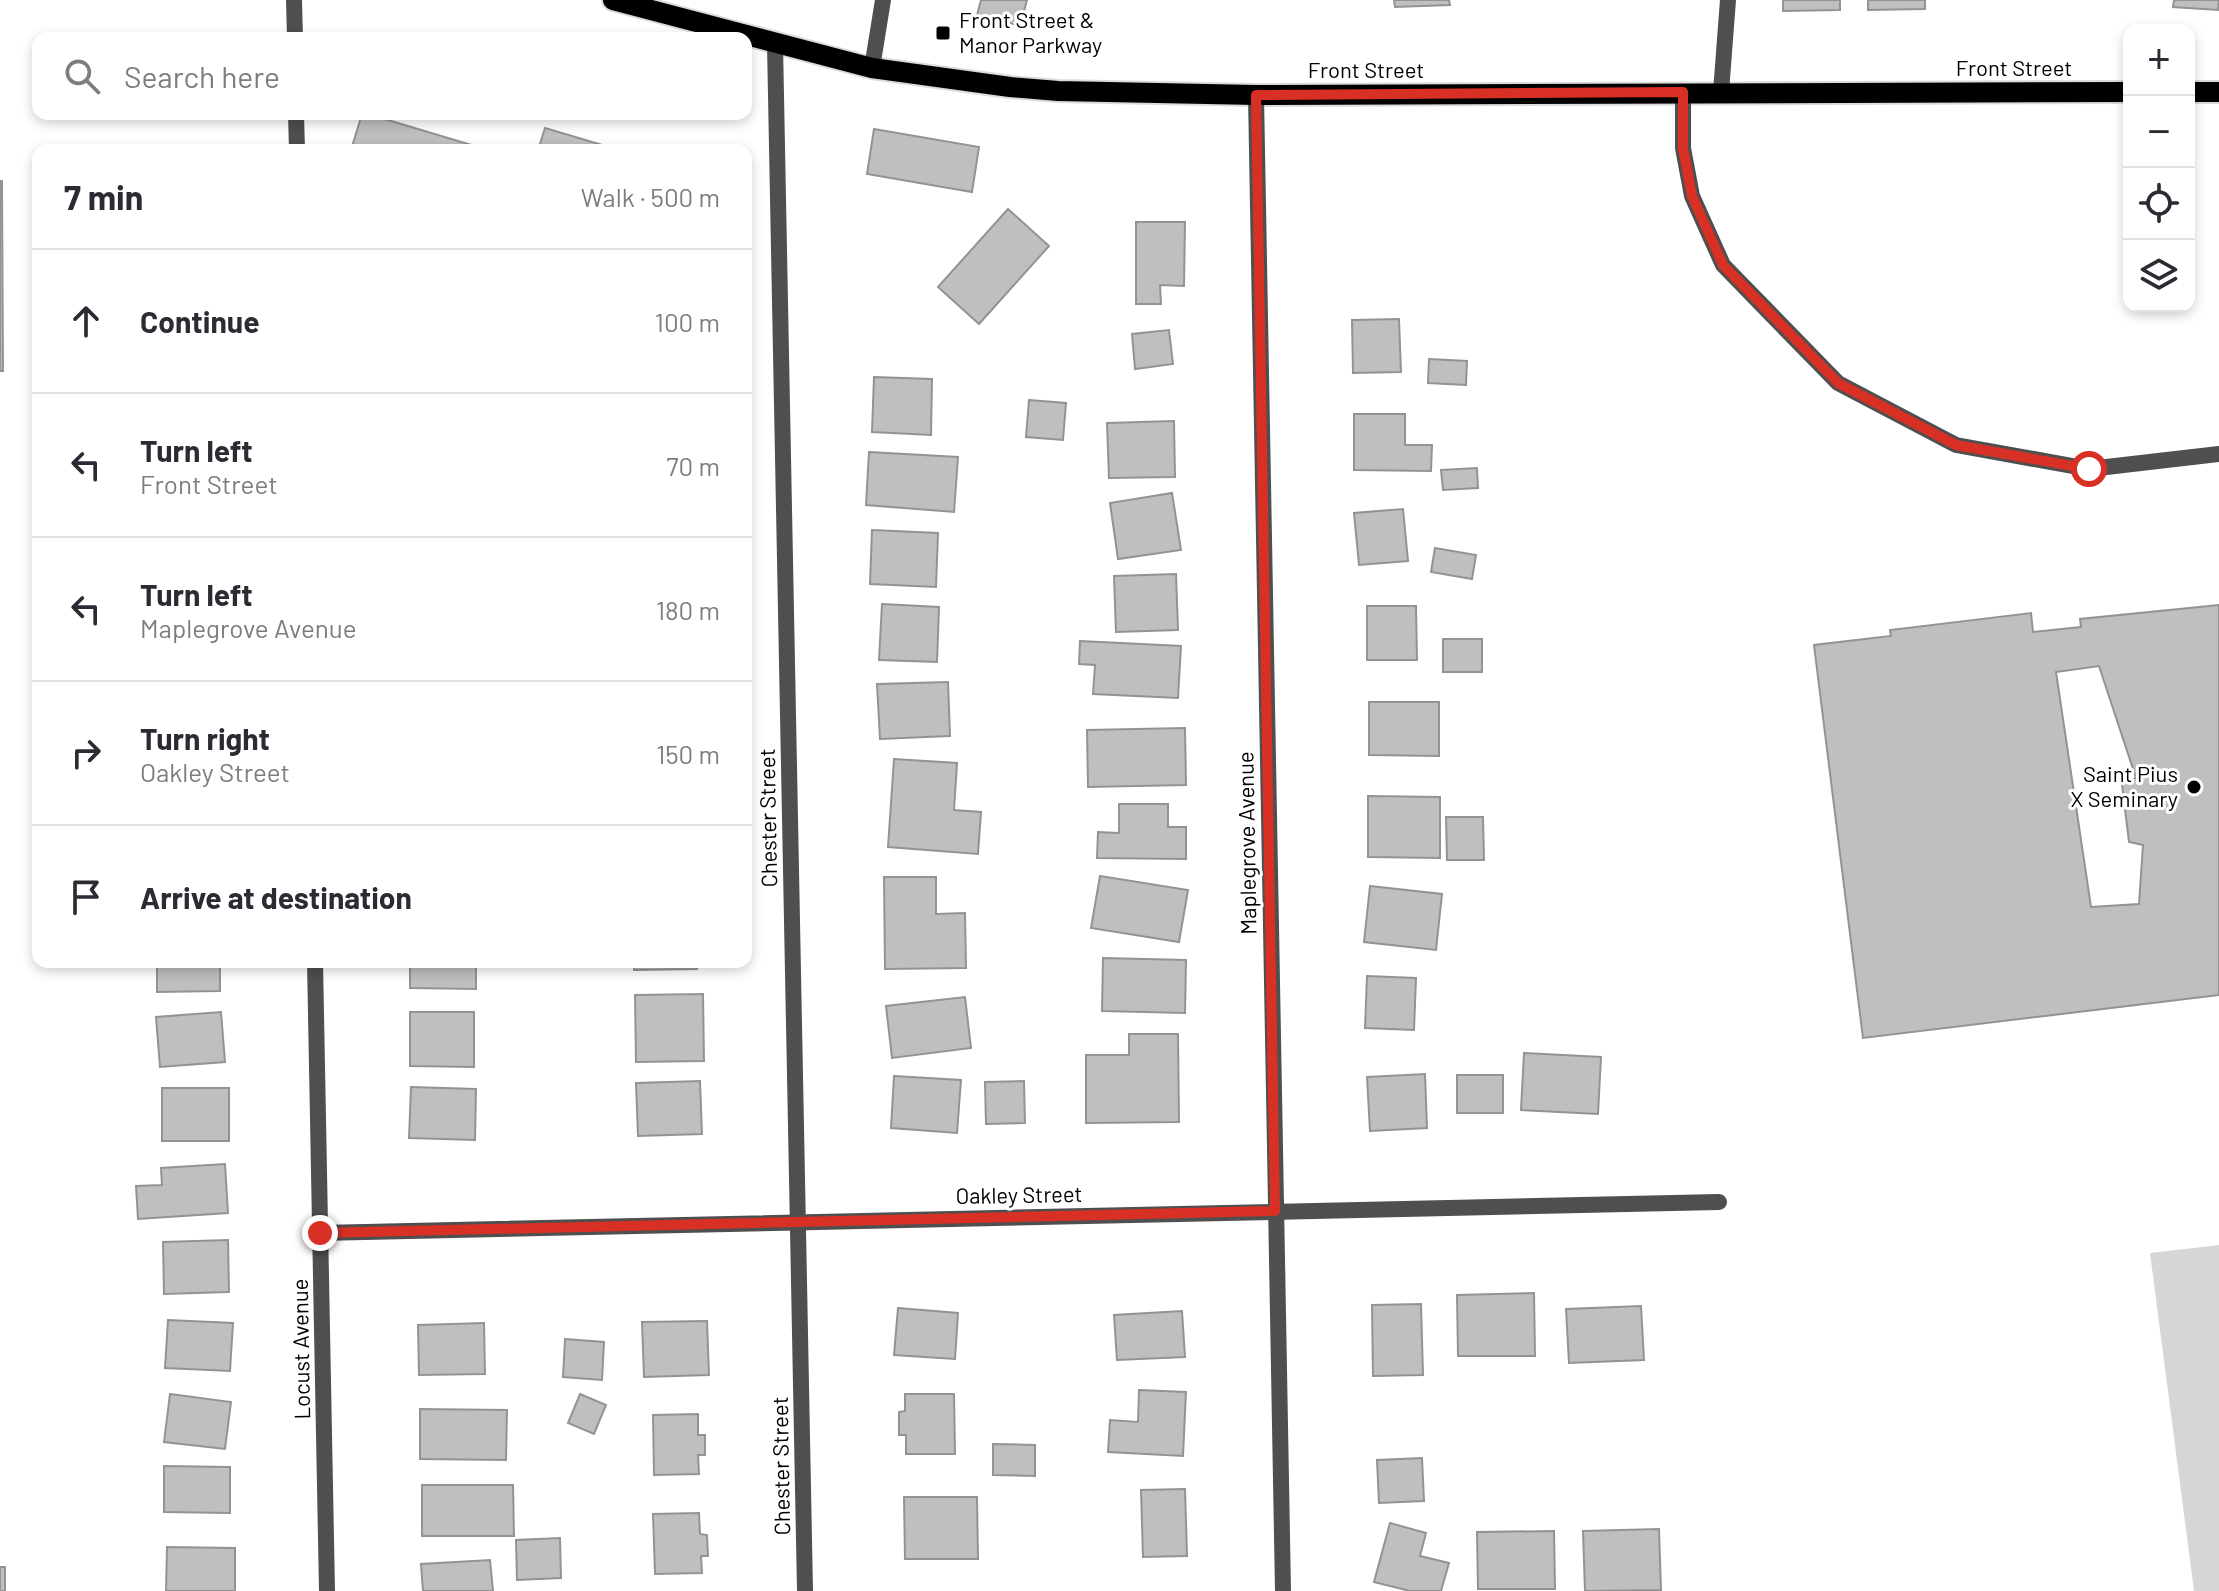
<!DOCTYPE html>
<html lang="en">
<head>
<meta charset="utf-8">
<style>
  :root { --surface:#fff; --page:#f7f7f7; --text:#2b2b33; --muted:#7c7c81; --line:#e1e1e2 }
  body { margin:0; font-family:Barlow,sans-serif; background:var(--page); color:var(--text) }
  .controls { position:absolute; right:24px; top:24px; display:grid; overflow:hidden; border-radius:16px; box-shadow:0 4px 12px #0003 }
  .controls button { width:72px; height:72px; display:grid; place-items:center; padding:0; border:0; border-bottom:2px solid var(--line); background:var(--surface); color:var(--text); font:40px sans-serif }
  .stop { position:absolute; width:24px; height:24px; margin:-18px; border:6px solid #d93025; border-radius:50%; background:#fff }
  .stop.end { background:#d93025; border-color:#fff; box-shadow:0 2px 8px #0008 }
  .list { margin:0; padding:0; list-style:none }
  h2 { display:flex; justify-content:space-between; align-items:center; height:104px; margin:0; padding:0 32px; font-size:34px }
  h2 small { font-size:26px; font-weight:400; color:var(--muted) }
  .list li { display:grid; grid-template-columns:52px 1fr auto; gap:24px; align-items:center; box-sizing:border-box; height:144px; padding:0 32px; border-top:2px solid var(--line) }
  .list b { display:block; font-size:30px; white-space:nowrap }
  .list p { margin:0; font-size:26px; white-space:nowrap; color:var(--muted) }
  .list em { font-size:26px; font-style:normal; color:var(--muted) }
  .icon { flex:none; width:44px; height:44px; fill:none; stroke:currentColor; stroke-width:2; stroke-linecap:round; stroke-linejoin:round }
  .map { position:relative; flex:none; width:2219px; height:1591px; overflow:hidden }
  .search { position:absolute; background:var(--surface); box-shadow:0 4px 12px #0003; left:32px; top:32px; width:720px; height:88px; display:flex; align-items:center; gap:20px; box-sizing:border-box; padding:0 28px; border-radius:16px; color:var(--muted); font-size:30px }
  .panel { position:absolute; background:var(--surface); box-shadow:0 4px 12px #0003; left:32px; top:144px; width:720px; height:824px; border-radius:16px }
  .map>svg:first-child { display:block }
</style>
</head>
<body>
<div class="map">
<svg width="2219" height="1591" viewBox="0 0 2219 1591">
  <rect width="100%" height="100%" fill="#fff"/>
  <path fill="#d6d6d6" d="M2219,1245v346h-25l-44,-338z"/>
  <g fill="#bfbfbf" stroke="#939393" stroke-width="2" fill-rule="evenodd">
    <path d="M981,0h46l-7,26 -43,-11z"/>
    <path d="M1394,0h55l1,5 -55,2z"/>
    <path d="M1783,0h57v10l-57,1z"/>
    <path d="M1868,0h57v9l-57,1z"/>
    <path d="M2174,0h45l-1,10 -45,-3z"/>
    <path d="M67,114h122v4l-122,1z"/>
    <path d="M362,114h6l120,36h-137z"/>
    <path d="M545,128l74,22h-81z"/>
    <path d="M874,129l105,18 -7,45 -105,-18z"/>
    <path d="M0,181h2l1,190h-3z"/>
    <path d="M1008,209l41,37 -70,78 -41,-37z"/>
    <path d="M1136,222h49l-1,64 -24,-1 1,19h-25z"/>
    <path d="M1399,319l2,53 -48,1 -1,-53z"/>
    <path d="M1169,330l4,34 -38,5 -3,-35z"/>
    <path d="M1429,359l38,2 -1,24 -38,-2z"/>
    <path d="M874,377l58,2 -1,56 -59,-3z"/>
    <path d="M1029,400l37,3 -3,37 -37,-3z"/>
    <path d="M1354,414h51v31h27l-1,26 -77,-1z"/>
    <path d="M1174,421l1,56 -66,1 -2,-55z"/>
    <path d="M869,452l89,5 -4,55 -88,-7z"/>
    <path d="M1477,468l1,20 -35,2 -2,-20z"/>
    <path d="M1172,493l9,57 -63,9 -8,-56z"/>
    <path d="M1403,509l5,52 -49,4 -5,-52z"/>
    <path d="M872,530l66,3 -2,54 -66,-3z"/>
    <path d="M1435,548l41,7 -4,24 -41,-7z"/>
    <path d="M1176,574l2,56 -62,2 -2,-56z"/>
    <path d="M882,604l57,3 -2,55 -58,-2z"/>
    <path d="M2219,605v390l-356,43 -49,-393 77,-9 -1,-6 141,-17 2,19 48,-5 -1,-8zM2099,666l37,112 -14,6 7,58 14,3 -4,59 -48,3 -35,-235z"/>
    <path d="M1367,606h49l1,54h-50z"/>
    <rect x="1443" y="639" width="39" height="33"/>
    <path d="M1080,641l101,5 -3,52 -85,-4 2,-29 -16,-1z"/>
    <path d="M948,682l2,54 -70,3 -3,-55z"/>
    <path d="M1369,702h70v54l-70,-1z"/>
    <path d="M1185,728l1,57 -98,2 -1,-57z"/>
    <path d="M894,759l63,4 -3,47 27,2 -3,42 -90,-7z"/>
    <path d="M1368,796l72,1v61l-72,-1z"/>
    <path d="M1119,804h49v23h18v32l-89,-1 1,-26 21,1z"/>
    <path d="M1446,817h37l1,43h-37z"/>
    <path d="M1100,876l88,14 -9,52 -88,-14z"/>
    <path d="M884,877h52v37l29,-1 1,55 -81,1z"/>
    <path d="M1370,886l72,8 -6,56 -72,-8z"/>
    <path d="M1103,958l83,2 -1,53 -83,-2z"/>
    <path d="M157,962h63v29l-63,1z"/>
    <path d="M410,962h66v27l-66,-1z"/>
    <path d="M634,962h63v7l-63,1z"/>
    <path d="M1367,976l49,2 -2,52 -49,-2z"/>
    <path d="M703,994l1,67 -68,1 -1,-67z"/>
    <path d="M965,997l6,51 -79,10 -6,-52z"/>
    <path d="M221,1012l4,50 -65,5 -4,-50z"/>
    <path d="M410,1012h64v55l-64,-1z"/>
    <path d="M1129,1034h49l1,88 -93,1v-68h43z"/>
    <path d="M1524,1053l77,4 -3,57 -77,-4z"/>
    <path d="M1425,1074l2,54 -57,3 -3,-54z"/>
    <rect x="1457" y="1075" width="46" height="38"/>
    <path d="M894,1076l67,4 -4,53 -66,-5z"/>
    <path d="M700,1081l2,53 -64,2 -2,-53z"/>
    <path d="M1024,1081l1,42 -39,1 -1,-42z"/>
    <path d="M411,1087l65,2 -1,51 -66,-2z"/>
    <rect x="162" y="1088" width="67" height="53"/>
    <path d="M225,1164l3,49 -90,6 -2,-33 26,-1 -1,-17z"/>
    <path d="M228,1240l1,52 -65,2 -1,-52z"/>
    <path d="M1534,1293l1,63h-77l-1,-61z"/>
    <path d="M1421,1304l2,71 -50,1 -1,-71z"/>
    <path d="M1641,1306l3,54 -75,3 -3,-54z"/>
    <path d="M898,1308l60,5 -3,46 -61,-4z"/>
    <path d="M1182,1311l3,46 -68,3 -3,-45z"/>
    <path d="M168,1320l65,3 -3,48 -65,-3z"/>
    <path d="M707,1321l2,54 -65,2 -2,-55z"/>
    <path d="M484,1323l1,51 -66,1 -1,-50z"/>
    <path d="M565,1339l39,3 -2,38 -39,-3z"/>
    <path d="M1139,1390l47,2 -3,64 -75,-4 2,-32 28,2z"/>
    <path d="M170,1394l61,8 -6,47 -61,-7z"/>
    <path d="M580,1394l26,11 -12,29 -26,-11z"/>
    <path d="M905,1394h49l1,60h-49v-19h-7v-23l6,-1z"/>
    <path d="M420,1409l87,1 -1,50 -86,-1z"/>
    <path d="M698,1414v21h7v20h-7l1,19 -45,1 -1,-60z"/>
    <path d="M993,1444l42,1v31l-42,-1z"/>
    <path d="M1422,1458l2,43 -45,2 -2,-43z"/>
    <path d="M164,1466l66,1v46l-66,-1z"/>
    <path d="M422,1485h91l1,51h-92z"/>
    <path d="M1185,1489l2,67 -44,1 -2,-67z"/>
    <path d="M904,1497h73l1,62h-73z"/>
    <path d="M699,1513l1,21 7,1 1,21h-7l1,17 -47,1 -2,-60z"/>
    <path d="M1390,1523l36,10 -6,23 29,7 -8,28h-31l-36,-9z"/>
    <path d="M1659,1529l2,61 -76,1 -2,-60z"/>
    <path d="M1554,1531l1,58h-77l-1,-57z"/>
    <path d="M560,1538l1,40 -44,2 -1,-40z"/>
    <path d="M167,1547l68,1v43h-69z"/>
    <path d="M490,1560l3,31h-70l-2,-27z"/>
    <rect x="0" y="1567" width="5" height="24"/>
  </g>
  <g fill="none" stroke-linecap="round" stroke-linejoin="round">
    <g stroke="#dbdbdb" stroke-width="24">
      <g id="primary">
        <path d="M613,0l259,68 138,19 48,4 198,4 873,-3"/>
        <path d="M2189,92h30"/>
      </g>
    </g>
    <path stroke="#4f4f4f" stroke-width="16" d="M1683,92v56l9,48 31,69 115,118 118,62 133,24 130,-15"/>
    <g stroke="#4f4f4f" stroke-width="16">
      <path d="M294,0l1,38"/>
      <path d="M775,44l30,1547"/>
      <path d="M872,68l11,-68"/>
      <path d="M1721,92l7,-92"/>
      <path d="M1256,95l27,1496"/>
      <path d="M296,114l1,36"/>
      <path d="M315,962l12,629"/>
      <path d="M320,1233l1399,-31"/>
    </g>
    <use href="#primary" stroke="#000" stroke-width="20"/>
  </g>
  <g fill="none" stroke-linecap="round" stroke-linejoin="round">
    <path stroke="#d93025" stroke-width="10" d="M320,1233l955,-22 -19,-1116 427,-3v56l9,48 31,69 115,118 118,62 133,24"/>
  </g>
  <g fill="#000" stroke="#fff" stroke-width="3">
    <rect x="935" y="25" width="16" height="16" rx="4"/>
    <circle cx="2194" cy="787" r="8"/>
  </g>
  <g text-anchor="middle" stroke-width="6" stroke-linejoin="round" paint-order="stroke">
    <g font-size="22" fill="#000" stroke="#fff" text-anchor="start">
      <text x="959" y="28">Front Street &amp;<tspan x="959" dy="25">Manor Parkway</tspan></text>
      <text x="2178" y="782" text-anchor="end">Saint Pius<tspan x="2178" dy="25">X Seminary</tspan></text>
    </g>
    <g font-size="22" fill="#000" stroke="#fff">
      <text x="2014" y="76">Front Street</text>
      <text x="1366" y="78">Front Street</text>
      <text transform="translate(768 818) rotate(-91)" y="8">Chester Street</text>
      <text transform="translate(1247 843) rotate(-91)" y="8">Maplegrove Avenue</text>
      <text transform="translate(1019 1195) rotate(-1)" y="8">Oakley Street</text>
      <text transform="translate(301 1349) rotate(-91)" y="8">Locust Avenue</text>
      <text transform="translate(781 1466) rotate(-91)" y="8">Chester Street</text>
    </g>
  </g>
</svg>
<div class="controls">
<button>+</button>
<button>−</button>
<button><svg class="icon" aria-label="locate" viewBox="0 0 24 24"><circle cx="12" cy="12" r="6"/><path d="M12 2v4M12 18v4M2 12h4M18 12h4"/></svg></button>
<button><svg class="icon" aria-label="layers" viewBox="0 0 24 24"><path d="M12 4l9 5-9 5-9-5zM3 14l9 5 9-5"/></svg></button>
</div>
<div class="stop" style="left:2089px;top:469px"></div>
<div class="stop end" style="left:320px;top:1233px"></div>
<div class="search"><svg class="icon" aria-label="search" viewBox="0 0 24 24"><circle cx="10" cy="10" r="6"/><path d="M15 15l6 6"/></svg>Search here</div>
<section class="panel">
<h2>7 min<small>Walk · 500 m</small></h2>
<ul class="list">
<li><svg class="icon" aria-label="ahead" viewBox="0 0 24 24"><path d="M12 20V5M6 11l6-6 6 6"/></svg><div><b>Continue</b></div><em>100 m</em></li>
<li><svg class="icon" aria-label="left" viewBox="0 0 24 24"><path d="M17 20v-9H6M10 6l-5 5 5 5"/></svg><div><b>Turn left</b><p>Front Street</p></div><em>70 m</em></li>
<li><svg class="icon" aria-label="left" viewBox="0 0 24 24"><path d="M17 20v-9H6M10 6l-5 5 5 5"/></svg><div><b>Turn left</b><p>Maplegrove Avenue</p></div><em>180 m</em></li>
<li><svg class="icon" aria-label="right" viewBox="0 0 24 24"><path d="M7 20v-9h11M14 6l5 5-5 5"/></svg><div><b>Turn right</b><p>Oakley Street</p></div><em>150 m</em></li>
<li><svg class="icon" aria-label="arrive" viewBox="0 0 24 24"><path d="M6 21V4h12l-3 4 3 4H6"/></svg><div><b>Arrive at destination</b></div></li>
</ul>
</section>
</div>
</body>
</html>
